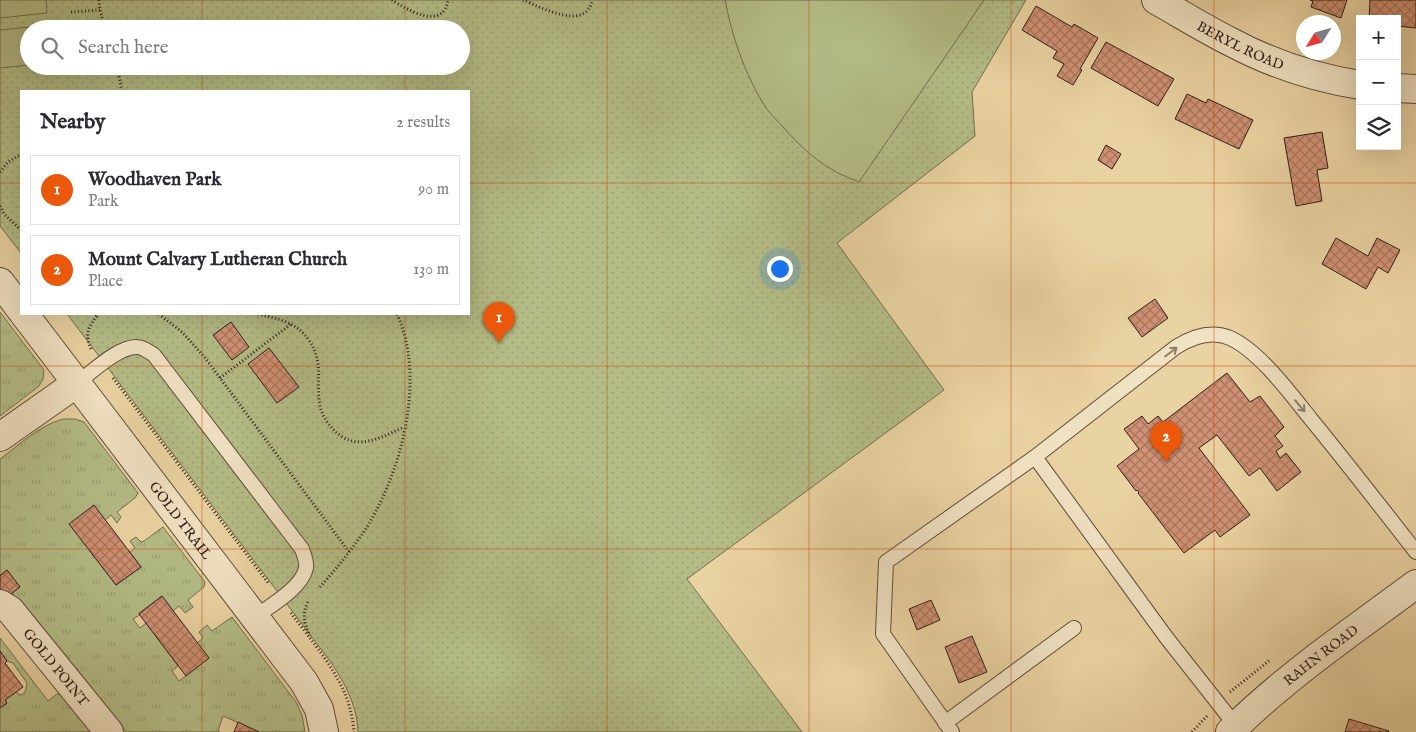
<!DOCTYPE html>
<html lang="en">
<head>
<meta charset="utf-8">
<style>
  :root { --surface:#fff; --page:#f2f2f3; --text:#2b2b33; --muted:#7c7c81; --line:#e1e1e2; --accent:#ea580c }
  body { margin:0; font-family:"IM FELL English",serif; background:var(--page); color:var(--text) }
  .controls { position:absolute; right:15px; top:15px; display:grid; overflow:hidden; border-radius:0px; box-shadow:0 5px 20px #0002 }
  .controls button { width:45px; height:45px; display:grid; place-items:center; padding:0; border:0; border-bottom:1px solid var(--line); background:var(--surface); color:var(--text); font:25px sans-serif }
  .compass { position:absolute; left:1296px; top:15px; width:45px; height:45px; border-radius:50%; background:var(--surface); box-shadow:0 5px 20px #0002; rotate:233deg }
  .you { position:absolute; left:779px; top:268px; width:18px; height:18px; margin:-12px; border:4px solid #fff; border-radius:50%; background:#1a73e8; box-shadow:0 0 0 8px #1a73e833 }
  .badge { display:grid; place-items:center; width:32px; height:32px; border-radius:50%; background:var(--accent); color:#fff; font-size:16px; font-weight:700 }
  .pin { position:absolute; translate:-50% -41px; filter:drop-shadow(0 1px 2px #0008) }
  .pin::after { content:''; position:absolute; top:26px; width:18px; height:15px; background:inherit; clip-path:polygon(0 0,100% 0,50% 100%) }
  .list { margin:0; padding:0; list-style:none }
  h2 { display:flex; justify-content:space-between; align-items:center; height:65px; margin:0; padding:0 20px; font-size:21px }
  h2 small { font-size:16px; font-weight:400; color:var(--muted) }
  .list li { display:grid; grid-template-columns:32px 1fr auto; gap:15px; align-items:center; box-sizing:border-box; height:70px; margin:0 10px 10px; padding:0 10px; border:1px solid var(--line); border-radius:0px }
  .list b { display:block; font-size:19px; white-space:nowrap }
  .list p { margin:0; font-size:16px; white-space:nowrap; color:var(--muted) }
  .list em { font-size:16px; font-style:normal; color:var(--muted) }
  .icon { flex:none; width:28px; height:28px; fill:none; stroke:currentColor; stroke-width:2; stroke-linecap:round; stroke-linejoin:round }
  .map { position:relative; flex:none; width:1416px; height:732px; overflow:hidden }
  .search { position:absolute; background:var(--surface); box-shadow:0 5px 20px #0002; left:20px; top:20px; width:450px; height:55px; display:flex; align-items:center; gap:12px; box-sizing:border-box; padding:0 18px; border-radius:28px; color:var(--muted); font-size:19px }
  .panel { position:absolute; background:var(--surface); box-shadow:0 5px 20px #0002; left:20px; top:90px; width:450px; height:225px; border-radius:0px }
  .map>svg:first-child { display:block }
</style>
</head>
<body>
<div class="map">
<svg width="1416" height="732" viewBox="0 0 1416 732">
  <defs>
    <pattern id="grass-tufts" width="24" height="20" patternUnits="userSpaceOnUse" patternTransform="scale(1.25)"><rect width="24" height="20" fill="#b4bd87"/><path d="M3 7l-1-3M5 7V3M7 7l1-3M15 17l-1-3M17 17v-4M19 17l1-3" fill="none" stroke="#9ba274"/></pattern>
    <pattern id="park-dots" width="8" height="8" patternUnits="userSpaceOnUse" patternTransform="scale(1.25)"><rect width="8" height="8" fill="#b4bd87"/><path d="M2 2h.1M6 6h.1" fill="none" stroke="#9ba274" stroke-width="1.8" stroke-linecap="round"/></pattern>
    <pattern id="building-cross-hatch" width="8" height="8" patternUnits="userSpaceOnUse" patternTransform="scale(1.25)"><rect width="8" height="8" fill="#d09174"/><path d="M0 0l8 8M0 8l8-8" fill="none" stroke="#a9765e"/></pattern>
  </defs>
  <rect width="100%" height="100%" fill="#ead3a2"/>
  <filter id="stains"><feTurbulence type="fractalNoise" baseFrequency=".004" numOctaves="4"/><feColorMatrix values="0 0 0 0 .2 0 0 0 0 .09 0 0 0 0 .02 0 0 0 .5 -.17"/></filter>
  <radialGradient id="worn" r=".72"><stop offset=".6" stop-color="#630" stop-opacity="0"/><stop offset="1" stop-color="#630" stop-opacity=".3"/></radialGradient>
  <g fill="url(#grass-tufts)" stroke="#726e50">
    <path d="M0,312l44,58 -1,9 -4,7 -39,30z"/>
    <path d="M63,419h12l9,3 54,71 -3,5 -18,14 4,5 -4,6 -6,-8 -6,5 -35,4 46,61 25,-18 -11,-15 5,-4 -5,-7 6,-4 5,5 3,-1 19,-14 42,55 -1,5 -16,13 5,7 -8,6 -6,-7 -6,5 -11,-15 -23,17 1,2 -7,4 7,9 6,-5 32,43 -6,5 7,10 30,-23 -12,-15 6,-5 -4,-6 8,-7 5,6 20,-14 64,85 6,13 3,17h-46l-36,-16 -5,15 2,1h-94l-114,-139 8,-6 -13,-17 -7,5v-116c19,-14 40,-34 63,-40z"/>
    <path d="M0,638l48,63 9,-7 6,1 32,37h-95v-24l7,-5 -2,-3 11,-8 4,3c6,-1 6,-7 7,-12l-14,-20 -6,-2 -7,-10z"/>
  </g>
  <path fill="url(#park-dots)" stroke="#726e50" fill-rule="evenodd" d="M0,0h1026l-54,92 3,44 -138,107 107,147 -257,189 115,153h-444c-1,-28 -15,-53 -31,-75l-260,-343h402v-223h-448v162l-21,-27zM29,29h432v37h-432z"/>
  <g fill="#b4bd87" stroke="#726e50">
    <path d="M0,0h46l1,13 -47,5z"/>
    <path d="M725,0h259l-125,182c-33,-12 -53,-29 -76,-55 -7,-8 -15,-15 -20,-24 -19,-31 -31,-67 -38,-103z"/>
    <path d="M49,25l1,4h-21v36l-29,3v-38z"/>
  </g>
  <g fill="url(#building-cross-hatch)" stroke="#2f2019">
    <path d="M1310,0h37l-6,18 -30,-11 2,-6z"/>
    <path d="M1370,0h46v28l-19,-2v-7h-28z"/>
    <path d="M1036,6l36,21 2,-3 24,14 -18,31 2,1 -9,15 -16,-9 7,-12 -11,-6 4,-7 -35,-21z"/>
    <path d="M1106,42l68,37 -16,27 -67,-38z"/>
    <path d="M1187,94l19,9 2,-4 45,21 -14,29 -64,-30z"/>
    <path d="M1322,132l6,36 -11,2 5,31 -26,5 -12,-68z"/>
    <path d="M1106,145l15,9 -9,15 -14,-9z"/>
    <path d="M1336,238l32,18 9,-18 23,12 -12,23 -10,-6 -12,22 -44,-25z"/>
    <path d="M1155,299l13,19 -26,19 -14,-19z"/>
    <path d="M231,322l18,25 -17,13 -19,-25z"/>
    <path d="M269,348l30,39 -22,16 -29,-39z"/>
    <path d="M1227,373l23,29 10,-6 24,31 -9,9 8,10 -7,5 4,7 6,-5 15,19 -24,19 -17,-23 -11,8 -32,-41 -18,13 51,67 -30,22 -5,-7 -31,23 -46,-60 1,-1 -2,-2 -1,1 -19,-25 22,-17 -15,-20 18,-13 6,8 10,-8 5,6z"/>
    <path d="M94,505l47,62 -25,18 -47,-61z"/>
    <path d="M7,570l13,17 -18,14 -2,-3v-22z"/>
    <path d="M162,596l47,62 -23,18 -47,-62z"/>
    <path d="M931,600l9,20 -23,10 -8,-21z"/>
    <path d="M972,636l15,36 -28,11 -14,-36z"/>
    <path d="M0,651l7,10 -2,2 18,24 -18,13 2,3 -7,5z"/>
    <path d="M1349,719l40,12 -1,1h-43z"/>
    <path d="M238,722l21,10h-25z"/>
  </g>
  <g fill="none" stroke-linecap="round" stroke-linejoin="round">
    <g stroke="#5e4d3b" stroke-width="16">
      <g id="service">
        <path d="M77,383c15,-11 42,-37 60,-36 6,0 12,5 17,8l148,194c2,6 5,12 4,19 -4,20 -36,38 -51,49"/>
        <path d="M1035,457l131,180 70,89"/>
        <path d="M945,723l129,-95"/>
        <path d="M952,732l-69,-98 3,-72 149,-105 141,-110c16,-10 35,-17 54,-9 29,13 60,55 80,80 36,44 71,89 106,134"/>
      </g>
    </g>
    <g stroke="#5e4d3b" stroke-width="30">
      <g id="minor">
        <path id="s1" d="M1156,0c25,14 49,29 73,41 41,22 86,37 131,44"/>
        <path d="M1397,88l19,1"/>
        <path d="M0,282l21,28"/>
        <path id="s2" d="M24,314l280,368 15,27 5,23"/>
        <path d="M0,437l77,-54"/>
        <path id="s3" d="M0,604l10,6 99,122"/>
      </g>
    </g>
    <g stroke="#5e4d3b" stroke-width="30">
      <g id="tertiary">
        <path id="s4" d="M1230,732c56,-56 123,-101 186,-148"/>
      </g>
    </g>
    <g stroke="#2f2019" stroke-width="3" stroke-dasharray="1 2.5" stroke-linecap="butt">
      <path d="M99,0l1,10 5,19"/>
      <path d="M392,0c15,10 51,31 56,0"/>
      <path d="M523,0c17,7 64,32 69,0"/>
      <path d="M71,12l29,-2"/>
      <path d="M117,66l5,25"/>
      <path d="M0,172l8,-10 13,-8"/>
      <path d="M0,206l5,9 16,15"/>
      <path d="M159,314l24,19 23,26 143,193"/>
      <path d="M258,314c19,5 37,7 50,25 17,24 7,41 12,67 2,9 7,17 13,23 22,24 47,9 71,-2"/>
      <path d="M91,349c-7,-16 -2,-22 7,-35"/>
      <path d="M113,378l156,206"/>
      <path d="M220,378l71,-54"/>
      <path d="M320,587c15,-17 30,-35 43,-54 38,-57 64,-154 34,-219"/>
      <path d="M308,602c-6,12 -4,21 2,34"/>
      <path d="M291,613c18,24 43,54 54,81 5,12 8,25 9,38"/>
      <path d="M1230,692l40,-32"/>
      <path d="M1192,732l15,-16"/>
    </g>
    <use href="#service" stroke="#f1e2c3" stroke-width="14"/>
    <use href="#minor" stroke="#f1e2c3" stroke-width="28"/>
    <use href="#tertiary" stroke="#f1e2c3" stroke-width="28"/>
  </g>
  <defs><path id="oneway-shaft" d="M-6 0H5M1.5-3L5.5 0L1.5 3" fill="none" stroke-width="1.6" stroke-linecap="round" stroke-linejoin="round" transform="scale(1.25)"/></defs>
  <g stroke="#90816e">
    <use href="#oneway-shaft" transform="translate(1171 352) rotate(-37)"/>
    <use href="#oneway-shaft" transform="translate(1300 406) rotate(50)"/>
  </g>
  <path fill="none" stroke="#cc500e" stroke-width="1" stroke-opacity="0.55" d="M202,0v29M405,0v29M607,0v732M809,0v732M1011,0v732M1214,0v732M202,66v25M405,66v25M0,183h21M469,183h947M202,314v418M405,314v418M0,366h1416M0,549h1416"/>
  <g text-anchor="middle" stroke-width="4" stroke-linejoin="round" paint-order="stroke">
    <g font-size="14" fill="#2f2019" stroke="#f1e2c3">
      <text dy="5" stroke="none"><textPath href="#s1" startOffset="96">BERYL ROAD</textPath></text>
      <text dy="5" stroke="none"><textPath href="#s2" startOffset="259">GOLD TRAIL</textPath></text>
      <text dy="5" stroke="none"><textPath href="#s4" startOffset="119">RAHN ROAD</textPath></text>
      <text dy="5" stroke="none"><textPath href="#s3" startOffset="85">GOLD POINT</textPath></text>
    </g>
  </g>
  <rect width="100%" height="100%" filter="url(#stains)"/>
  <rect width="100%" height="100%" fill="url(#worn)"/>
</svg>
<div class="controls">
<button>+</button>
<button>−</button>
<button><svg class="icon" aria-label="layers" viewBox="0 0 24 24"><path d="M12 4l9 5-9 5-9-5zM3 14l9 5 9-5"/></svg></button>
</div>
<svg class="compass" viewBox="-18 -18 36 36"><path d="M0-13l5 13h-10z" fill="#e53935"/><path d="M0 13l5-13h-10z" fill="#7c7c81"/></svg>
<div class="you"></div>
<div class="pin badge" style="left:499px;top:343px">1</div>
<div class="pin badge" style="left:1166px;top:462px">2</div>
<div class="search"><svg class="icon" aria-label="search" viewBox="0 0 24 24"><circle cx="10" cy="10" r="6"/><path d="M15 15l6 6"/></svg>Search here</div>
<section class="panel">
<h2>Nearby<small>2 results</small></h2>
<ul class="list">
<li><span class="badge">1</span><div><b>Woodhaven Park</b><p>Park</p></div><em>90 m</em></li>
<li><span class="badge">2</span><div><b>Mount Calvary Lutheran Church</b><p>Place</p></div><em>130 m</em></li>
</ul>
</section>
</div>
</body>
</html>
